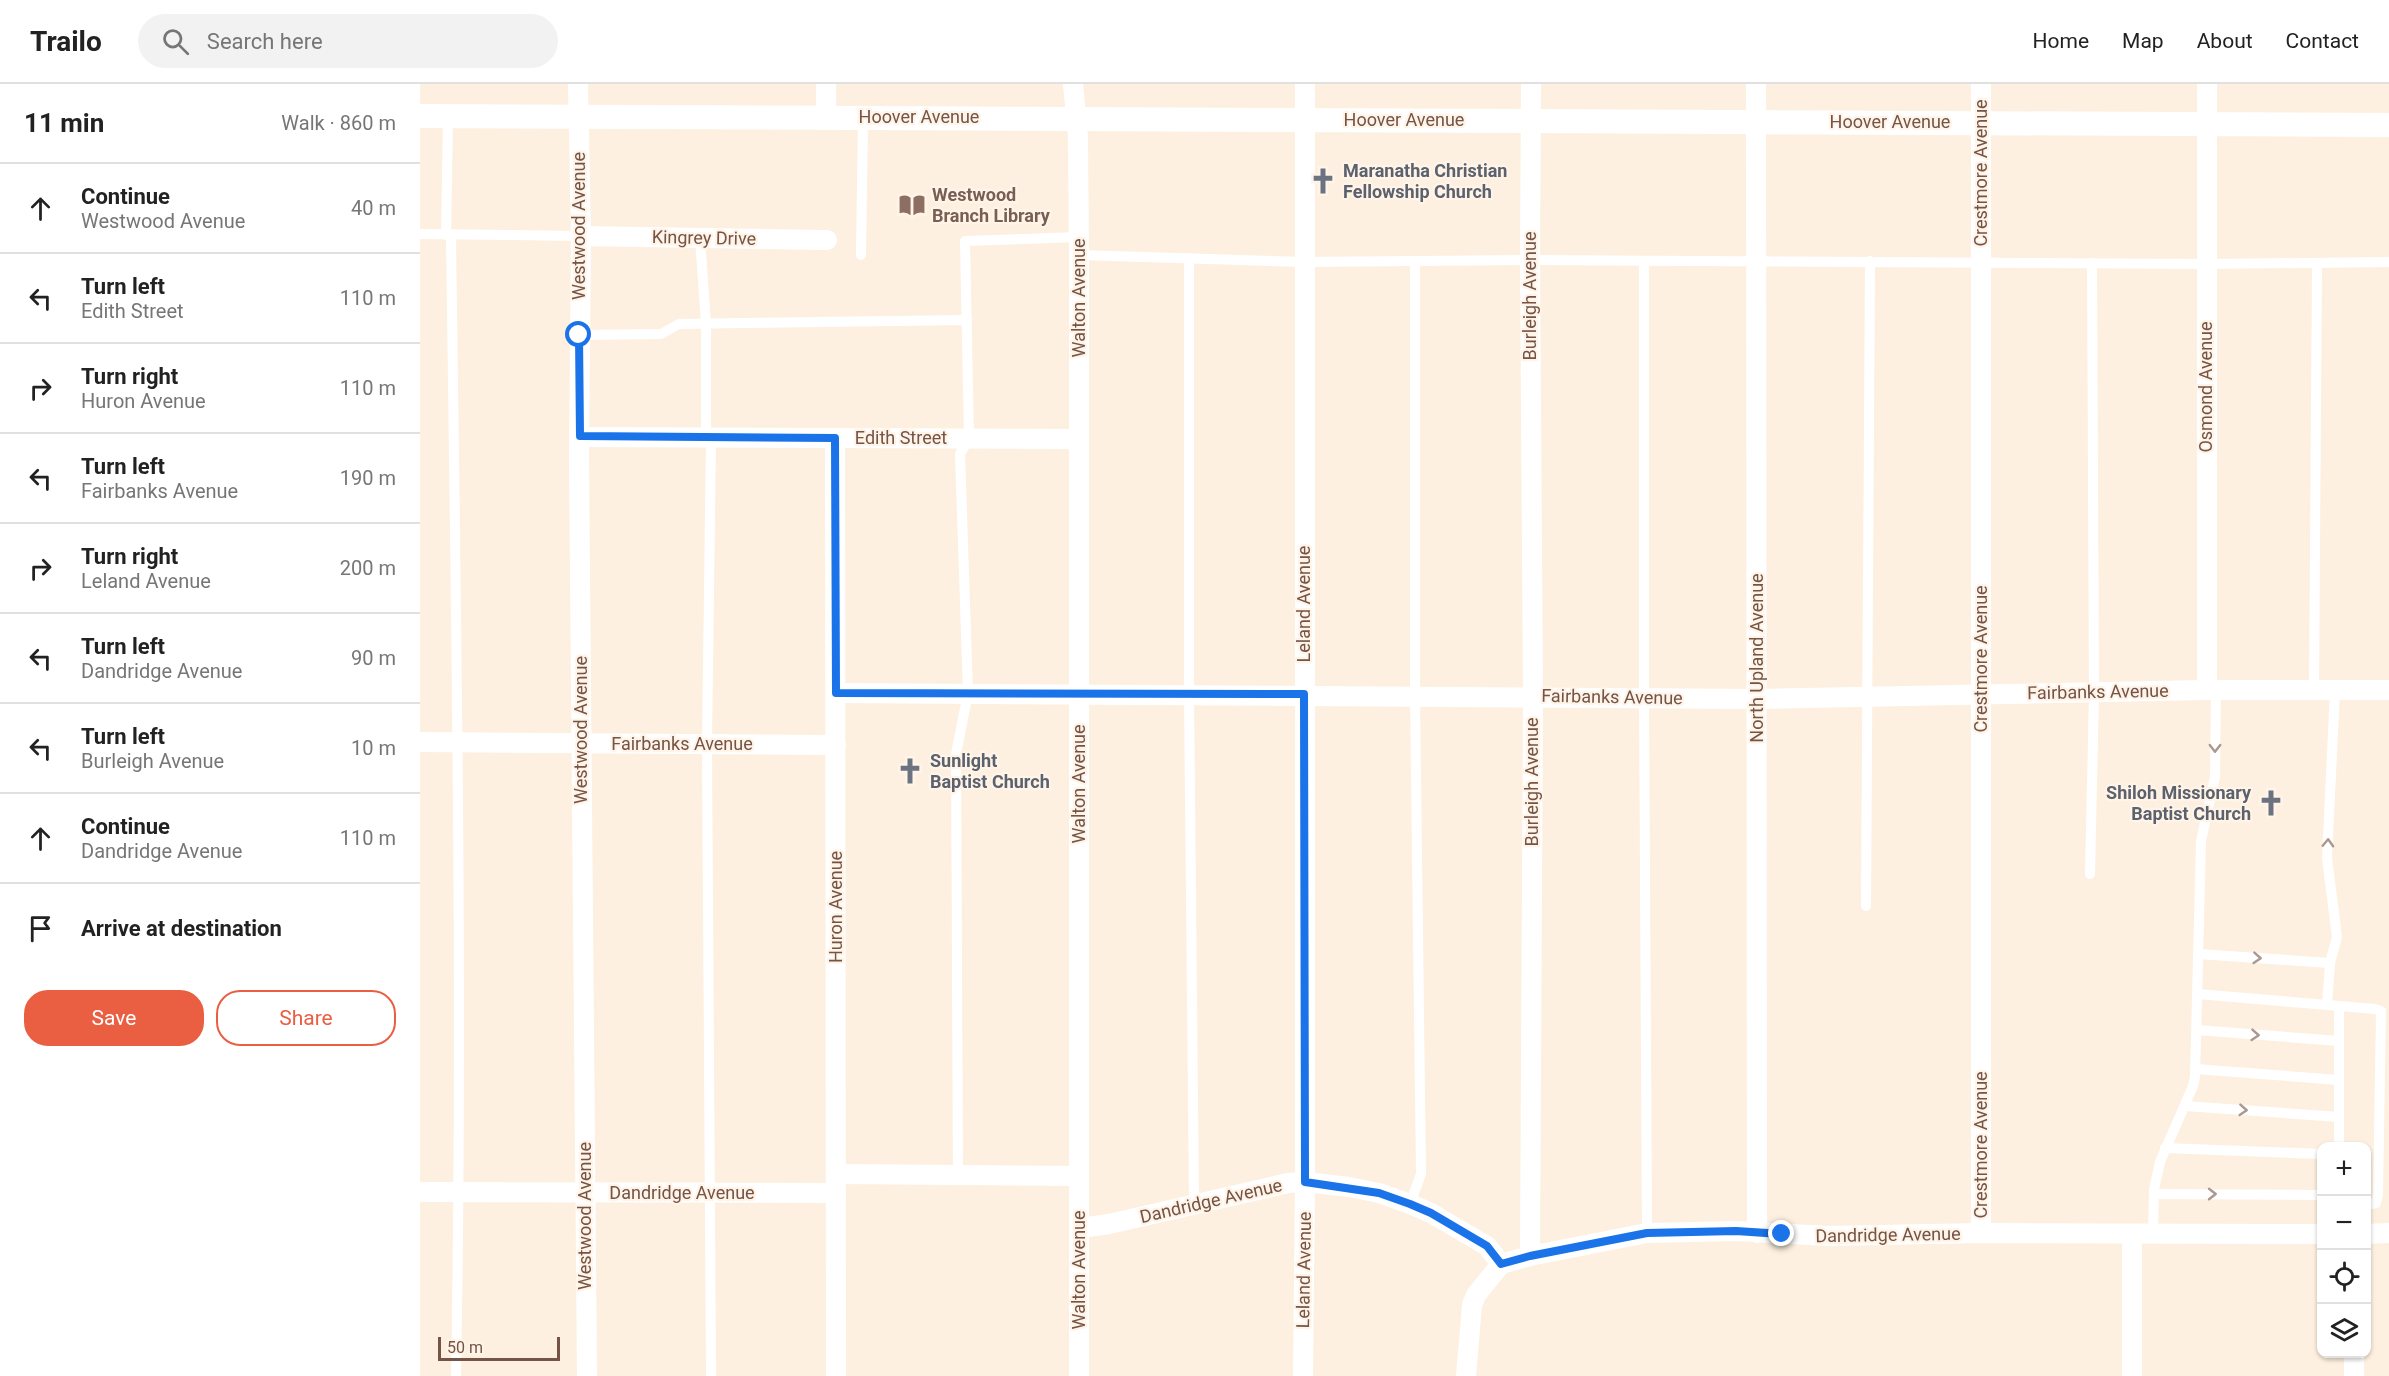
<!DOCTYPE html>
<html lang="en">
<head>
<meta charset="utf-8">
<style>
  :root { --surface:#fff; --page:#f2f2f2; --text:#222; --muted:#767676; --line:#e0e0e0; --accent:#ea5e42 }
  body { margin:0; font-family:Roboto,sans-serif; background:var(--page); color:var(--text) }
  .controls { position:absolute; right:18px; bottom:18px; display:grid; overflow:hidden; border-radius:12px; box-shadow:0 2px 4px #0004 }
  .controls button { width:54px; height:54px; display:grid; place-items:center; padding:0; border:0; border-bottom:2px solid var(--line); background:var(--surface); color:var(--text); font:30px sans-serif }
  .scale { position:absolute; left:18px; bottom:15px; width:122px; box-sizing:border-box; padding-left:6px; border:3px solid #745447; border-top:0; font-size:16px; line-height:21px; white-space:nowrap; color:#745447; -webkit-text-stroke:4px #fff4e7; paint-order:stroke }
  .stop { position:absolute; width:18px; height:18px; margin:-14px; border:4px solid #1a73e8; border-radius:50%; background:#fff }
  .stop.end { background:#1a73e8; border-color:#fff; box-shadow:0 2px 6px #0008 }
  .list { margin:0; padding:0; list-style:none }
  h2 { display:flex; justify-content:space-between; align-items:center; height:78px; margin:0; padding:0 24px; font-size:26px }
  h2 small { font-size:20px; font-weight:400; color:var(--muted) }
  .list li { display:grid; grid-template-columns:39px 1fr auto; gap:18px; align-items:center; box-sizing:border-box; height:90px; padding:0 24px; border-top:2px solid var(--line) }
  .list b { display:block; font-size:22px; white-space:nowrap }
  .list p { margin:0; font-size:20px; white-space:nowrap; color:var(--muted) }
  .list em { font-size:20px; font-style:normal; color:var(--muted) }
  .actions { display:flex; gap:12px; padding:18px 24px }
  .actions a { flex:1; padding:14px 0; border:2px solid var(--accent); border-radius:24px; text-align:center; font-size:21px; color:var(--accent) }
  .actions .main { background:var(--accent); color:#fff }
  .icon { flex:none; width:33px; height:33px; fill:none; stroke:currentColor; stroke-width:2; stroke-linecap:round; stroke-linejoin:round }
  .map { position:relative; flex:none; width:1969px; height:1292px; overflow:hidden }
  header { display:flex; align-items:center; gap:36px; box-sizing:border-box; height:84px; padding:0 30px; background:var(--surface); border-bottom:2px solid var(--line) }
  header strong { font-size:28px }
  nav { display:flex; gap:33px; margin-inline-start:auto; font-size:21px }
  .search { width:420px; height:54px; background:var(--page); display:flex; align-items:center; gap:15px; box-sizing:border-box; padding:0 21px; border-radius:33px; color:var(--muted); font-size:22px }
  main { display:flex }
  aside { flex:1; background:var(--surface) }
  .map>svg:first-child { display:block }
</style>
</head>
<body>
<header>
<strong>Trailo</strong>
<div class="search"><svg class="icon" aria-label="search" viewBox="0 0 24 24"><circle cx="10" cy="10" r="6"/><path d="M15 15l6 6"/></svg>Search here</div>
<nav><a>Home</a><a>Map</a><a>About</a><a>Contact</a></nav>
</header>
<main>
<aside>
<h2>11 min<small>Walk · 860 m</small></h2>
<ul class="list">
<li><svg class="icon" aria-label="ahead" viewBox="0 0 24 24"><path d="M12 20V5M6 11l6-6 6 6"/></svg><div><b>Continue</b><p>Westwood Avenue</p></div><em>40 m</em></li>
<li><svg class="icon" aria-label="left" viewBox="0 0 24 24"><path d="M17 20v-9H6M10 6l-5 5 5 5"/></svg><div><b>Turn left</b><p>Edith Street</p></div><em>110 m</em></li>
<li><svg class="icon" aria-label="right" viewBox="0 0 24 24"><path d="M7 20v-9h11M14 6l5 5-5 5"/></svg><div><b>Turn right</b><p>Huron Avenue</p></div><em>110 m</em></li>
<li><svg class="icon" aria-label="left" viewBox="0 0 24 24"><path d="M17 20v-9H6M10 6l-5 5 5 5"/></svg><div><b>Turn left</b><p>Fairbanks Avenue</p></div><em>190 m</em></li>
<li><svg class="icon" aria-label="right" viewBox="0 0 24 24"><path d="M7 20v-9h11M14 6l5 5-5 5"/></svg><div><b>Turn right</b><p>Leland Avenue</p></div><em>200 m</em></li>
<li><svg class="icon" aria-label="left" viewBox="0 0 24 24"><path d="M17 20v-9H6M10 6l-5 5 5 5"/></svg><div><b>Turn left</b><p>Dandridge Avenue</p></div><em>90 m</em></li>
<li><svg class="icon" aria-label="left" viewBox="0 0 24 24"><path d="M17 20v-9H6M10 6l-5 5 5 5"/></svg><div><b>Turn left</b><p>Burleigh Avenue</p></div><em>10 m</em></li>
<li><svg class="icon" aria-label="ahead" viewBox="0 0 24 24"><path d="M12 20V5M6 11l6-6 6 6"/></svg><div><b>Continue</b><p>Dandridge Avenue</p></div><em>110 m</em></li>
<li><svg class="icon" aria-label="arrive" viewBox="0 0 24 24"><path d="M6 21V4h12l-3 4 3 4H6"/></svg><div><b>Arrive at destination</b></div></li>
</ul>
<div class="actions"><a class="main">Save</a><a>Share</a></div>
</aside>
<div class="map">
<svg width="1969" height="1292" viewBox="0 0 1969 1292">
  <rect width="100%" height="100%" fill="#fdf0e0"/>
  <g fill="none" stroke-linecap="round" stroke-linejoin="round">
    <g stroke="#fff" stroke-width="10">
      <path d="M0,150l161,2"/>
      <path d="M26,151l2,-118"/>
      <path d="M31,151c5,380 12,761 5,1141"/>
      <path d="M280,154l6,86v113"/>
      <path d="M441,171l2,-137"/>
      <path d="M659,171l226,7 225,-2 676,4 183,-2"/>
      <path d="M769,174v436l5,509"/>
      <path d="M1224,177v437l3,535"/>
      <path d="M159,251l82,-1 18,-10 288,-4"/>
      <path d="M291,353l-4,307 4,632"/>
      <path d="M1894,606l3,-427"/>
      <path d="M1670,790l4,-182 -2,-429"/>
      <path d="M1446,822l4,-645"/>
      <path d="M1778,870l132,9 7,-26 -10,-79 8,-168"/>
      <path d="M1778,910l177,15 6,2 -3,184 -2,8 -10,2"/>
      <path d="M1907,921l3,-42"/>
      <path d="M1777,946l142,11"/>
      <path d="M1776,985l143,11"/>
      <path d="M1765,1022l154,11"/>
      <path d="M1919,1062v-140"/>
      <path d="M1745,1064l157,6"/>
      <path d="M538,1092l-2,-422 12,-61 -8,-239 9,-15 -4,-198 114,-4"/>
      <path d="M1734,1110l168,1"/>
      <path d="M990,1120l11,-30 -6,-479v-434"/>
      <path d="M1733,1150l1,-45 6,-27 33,-76 2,-9 6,-236 14,-64 1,-87"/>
    </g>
    <g stroke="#fff" stroke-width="20">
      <path d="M158,0l3,152 -2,222 8,918"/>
      <path d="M653,0l5,53 1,118v1121"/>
      <path d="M1336,0l1,1149"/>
      <path d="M1561,0v1149"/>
      <path d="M406,33v-33"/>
      <path d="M161,152l246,4"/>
      <path d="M160,353l499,2"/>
      <path d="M415,354l1,938"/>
      <path d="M1787,606v-606"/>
      <path d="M416,609l921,6 450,-9h182"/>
      <path d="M0,658l416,3"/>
      <path d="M416,1090l242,2"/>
      <path d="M0,1108l416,1"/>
      <path d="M660,1144l29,-4 179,-41 17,-1 44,5 30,6 31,11 21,9 56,33 14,18"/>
      <path d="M1946,1150l23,-1"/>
      <path d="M1110,1172l3,-559 -3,-437 1,-176"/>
      <path d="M883,1292l2,-194v-1098"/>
      <path d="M1046,1292l6,-71 4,-10 25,-31 29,-8 117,-23 89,-2 91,5 154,-3 341,1"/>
      <path d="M1712,1292v-141"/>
      <path d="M1934,1292v-22"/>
    </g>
    <path stroke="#fff" stroke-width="24" d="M0,32l1969,9"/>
  </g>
  <defs><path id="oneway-chevron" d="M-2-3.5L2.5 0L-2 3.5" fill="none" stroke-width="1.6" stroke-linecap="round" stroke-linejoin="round" transform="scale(1.5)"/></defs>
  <g stroke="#ac9891">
    <use href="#oneway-chevron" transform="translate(1795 664) rotate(90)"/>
    <use href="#oneway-chevron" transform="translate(1908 759) rotate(-88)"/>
    <use href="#oneway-chevron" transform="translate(1837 874) rotate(4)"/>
    <use href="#oneway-chevron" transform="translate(1835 951) rotate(4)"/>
    <use href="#oneway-chevron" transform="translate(1823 1026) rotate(4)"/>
    <use href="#oneway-chevron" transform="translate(1792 1110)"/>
  </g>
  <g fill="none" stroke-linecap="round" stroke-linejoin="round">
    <path stroke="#1a73e8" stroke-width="8" d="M159,251l1,101 255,2 1,255 468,1 1,488 74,11 31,11 21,9 56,33 14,18 29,-8 117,-23 89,-2 46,3"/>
  </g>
  <defs>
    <g id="church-bare" transform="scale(2.07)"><path d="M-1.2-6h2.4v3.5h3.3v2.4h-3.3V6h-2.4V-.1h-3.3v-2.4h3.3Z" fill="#6b7280" stroke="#fff4e7" stroke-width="2.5" paint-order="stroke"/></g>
    <g id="library-bare" transform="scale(2.07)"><path d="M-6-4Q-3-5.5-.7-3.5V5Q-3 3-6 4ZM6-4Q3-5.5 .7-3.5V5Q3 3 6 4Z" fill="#8d6e63" stroke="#fff4e7" stroke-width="2.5" paint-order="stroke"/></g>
  </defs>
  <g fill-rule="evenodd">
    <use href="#church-bare" x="903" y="97"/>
    <use href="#library-bare" x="492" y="121"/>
    <use href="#church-bare" x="490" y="687"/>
    <use href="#church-bare" x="1851" y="719"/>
  </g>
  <g text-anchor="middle" stroke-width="4.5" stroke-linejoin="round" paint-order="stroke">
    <g font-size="18" fill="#745447" stroke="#fff4e7">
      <text x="499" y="39">Hoover Avenue</text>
      <text x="984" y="42">Hoover Avenue</text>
      <text x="1470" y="44">Hoover Avenue</text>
      <text transform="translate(1561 89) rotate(-90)" y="6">Crestmore Avenue</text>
      <text transform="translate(159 142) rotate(-90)" y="6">Westwood Avenue</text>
      <text transform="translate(284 154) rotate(1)" y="6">Kingrey Drive</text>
      <text transform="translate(1110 212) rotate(-90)" y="6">Burleigh Avenue</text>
      <text transform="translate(659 214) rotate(-90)" y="6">Walton Avenue</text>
      <text transform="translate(1786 303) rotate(-90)" y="6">Osmond Avenue</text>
      <text x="481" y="360">Edith Street</text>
      <text transform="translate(884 520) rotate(-90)" y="6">Leland Avenue</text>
      <text transform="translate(1337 574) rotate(-90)" y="6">North Upland Avenue</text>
      <text transform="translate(1561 575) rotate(-90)" y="6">Crestmore Avenue</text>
      <text transform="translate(1678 608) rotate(-1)" y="6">Fairbanks Avenue</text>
      <text transform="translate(1192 613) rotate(1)" y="6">Fairbanks Avenue</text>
      <text transform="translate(161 646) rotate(-90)" y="6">Westwood Avenue</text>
      <text x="262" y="666">Fairbanks Avenue</text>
      <text transform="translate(1112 698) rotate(-90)" y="6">Burleigh Avenue</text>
      <text transform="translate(659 700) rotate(-90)" y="6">Walton Avenue</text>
      <text transform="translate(416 823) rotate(-90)" y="6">Huron Avenue</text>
      <text transform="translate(1561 1061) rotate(-90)" y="6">Crestmore Avenue</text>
      <text x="262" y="1115">Dandridge Avenue</text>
      <text transform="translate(791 1117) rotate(-13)" y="6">Dandridge Avenue</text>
      <text transform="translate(165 1132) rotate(-90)" y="6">Westwood Avenue</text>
      <text transform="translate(1468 1151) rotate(-1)" y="6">Dandridge Avenue</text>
      <text transform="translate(659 1186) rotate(-90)" y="6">Walton Avenue</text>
      <text transform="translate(884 1186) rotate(-89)" y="6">Leland Avenue</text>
    </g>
    <g font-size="18" font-weight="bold" fill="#5b616d" stroke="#fff4e7" text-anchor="start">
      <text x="923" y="93">Maranatha Christian<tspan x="923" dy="21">Fellowship Church</tspan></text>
      <text x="510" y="683">Sunlight<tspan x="510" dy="21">Baptist Church</tspan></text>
      <text x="1831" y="715" text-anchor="end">Shiloh Missionary<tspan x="1831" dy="21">Baptist Church</tspan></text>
    </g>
    <g font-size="18" font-weight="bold" fill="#785e54" stroke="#fff4e7" text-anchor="start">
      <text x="512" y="117">Westwood<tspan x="512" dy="21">Branch Library</tspan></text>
    </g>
  </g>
</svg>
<div class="controls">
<button>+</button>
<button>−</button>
<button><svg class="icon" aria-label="locate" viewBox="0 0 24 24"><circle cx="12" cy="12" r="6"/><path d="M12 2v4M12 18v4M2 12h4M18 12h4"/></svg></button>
<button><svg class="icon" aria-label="layers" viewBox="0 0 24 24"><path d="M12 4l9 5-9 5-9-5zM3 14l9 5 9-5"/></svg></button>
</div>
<div class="scale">50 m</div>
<div class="stop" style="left:159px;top:251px"></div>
<div class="stop end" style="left:1362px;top:1150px"></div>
</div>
</main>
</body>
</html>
